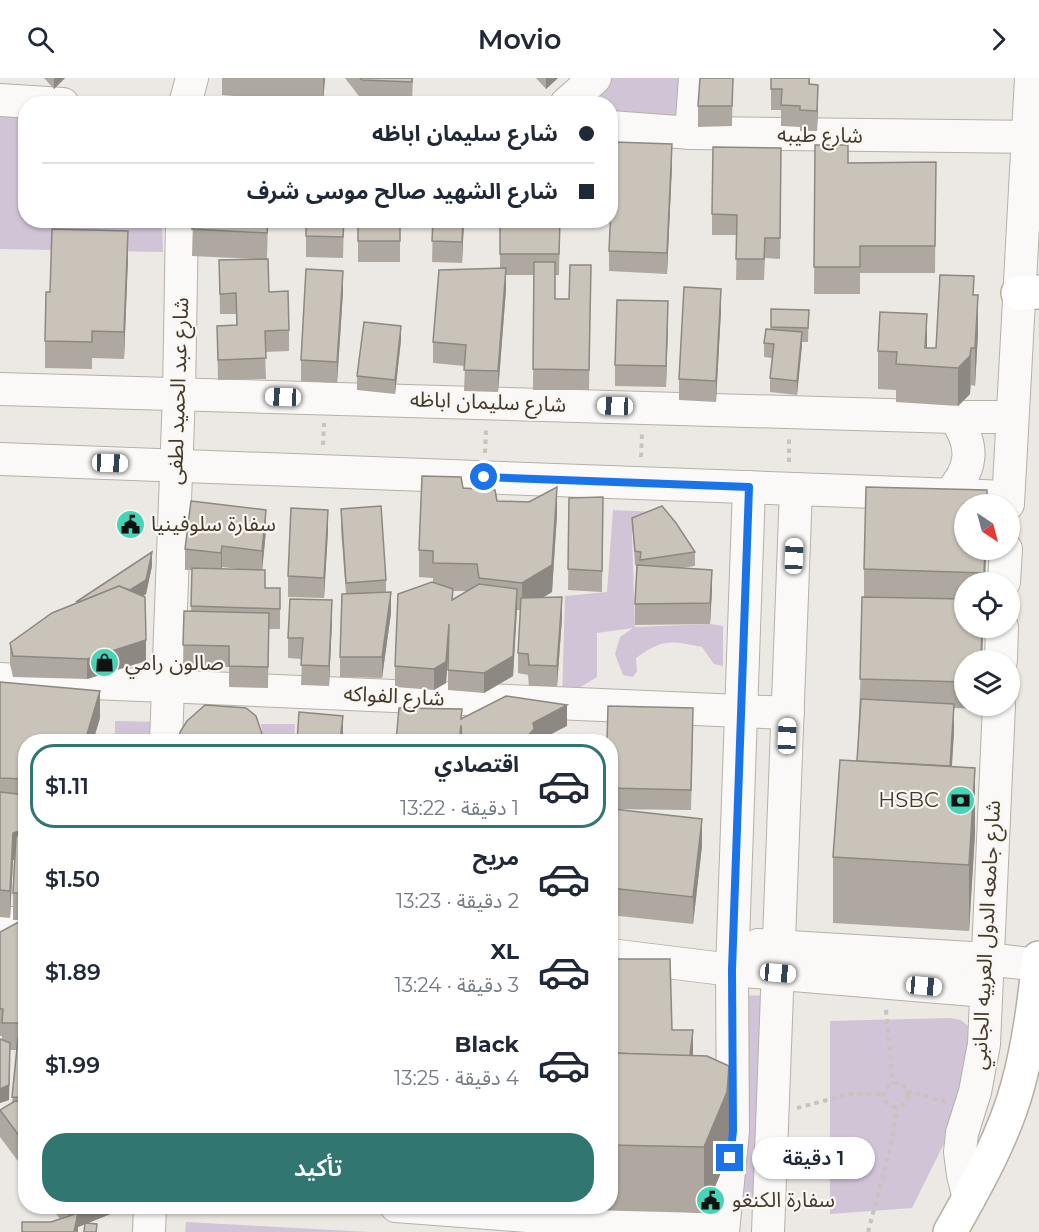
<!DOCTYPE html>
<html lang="ar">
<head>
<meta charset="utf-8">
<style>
	:root { --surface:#fff; --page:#f2f2f3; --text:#1f2937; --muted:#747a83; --line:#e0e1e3; --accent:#317671 }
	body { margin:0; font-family:Montserrat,"Noto Sans Arabic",sans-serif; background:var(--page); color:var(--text); direction:rtl; height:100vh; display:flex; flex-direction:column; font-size:22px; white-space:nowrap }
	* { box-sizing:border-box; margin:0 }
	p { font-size:20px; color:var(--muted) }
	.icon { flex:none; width:33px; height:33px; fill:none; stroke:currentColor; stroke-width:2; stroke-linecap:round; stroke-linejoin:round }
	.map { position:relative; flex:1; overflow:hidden; direction:ltr }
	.details { position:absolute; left:18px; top:656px; width:600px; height:480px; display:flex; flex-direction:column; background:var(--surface); border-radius:24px; box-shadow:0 2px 4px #0004; direction:rtl }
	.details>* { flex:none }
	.top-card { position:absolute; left:18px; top:18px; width:600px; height:132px; border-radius:24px; box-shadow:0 2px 4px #0004; direction:rtl; display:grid; align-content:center; height:132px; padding:0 24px; background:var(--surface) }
	.needle { width:39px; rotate:144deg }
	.fabs { position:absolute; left:954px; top:416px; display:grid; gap:12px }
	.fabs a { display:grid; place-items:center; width:66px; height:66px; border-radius:50%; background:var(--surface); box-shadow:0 2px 4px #0004; font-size:30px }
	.end { position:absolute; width:27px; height:27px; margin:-14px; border:8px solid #1a73e8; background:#fff; box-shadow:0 0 0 3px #fff }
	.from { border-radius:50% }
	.bubble { position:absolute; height:42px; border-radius:21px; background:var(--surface); box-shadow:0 2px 4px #0004; font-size:20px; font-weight:600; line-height:42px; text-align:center; direction:rtl }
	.car { position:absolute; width:18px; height:36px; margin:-18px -9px; border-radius:8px; box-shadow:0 0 4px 2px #0007; background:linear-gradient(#fff 24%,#345 0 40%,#fff 0 76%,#345 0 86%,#fff 0) }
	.top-card b { display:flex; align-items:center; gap:21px; height:57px; font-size:22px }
	.top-card b+b { border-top:2px solid var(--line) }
	.top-card i { width:15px; height:15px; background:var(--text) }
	ul { padding:10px 0 0; list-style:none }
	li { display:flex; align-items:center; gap:18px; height:84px; margin:0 12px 9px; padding:0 12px; border:3px solid transparent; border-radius:24px }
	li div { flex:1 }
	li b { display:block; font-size:22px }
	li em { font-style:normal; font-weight:600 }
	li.on { border-color:var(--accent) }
	li>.icon { width:54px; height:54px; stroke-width:1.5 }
	.primary-button { display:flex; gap:12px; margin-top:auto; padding:12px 24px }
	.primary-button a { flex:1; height:69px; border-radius:24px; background:var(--accent); color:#fff; font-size:24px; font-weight:600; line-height:69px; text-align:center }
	header { display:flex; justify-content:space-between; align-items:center; height:78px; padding:0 24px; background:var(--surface); font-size:27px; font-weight:600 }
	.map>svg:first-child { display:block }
	.green { fill:#d1c4d6 }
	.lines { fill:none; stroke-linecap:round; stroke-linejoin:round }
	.minor-casing { stroke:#b7b0a8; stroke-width:34 }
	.major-casing { stroke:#b8aea2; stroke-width:36 }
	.path { stroke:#c7c4be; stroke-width:4; stroke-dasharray:4.5 4.5; stroke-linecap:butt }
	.minor { stroke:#faf9f7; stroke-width:32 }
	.major { stroke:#fff; stroke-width:33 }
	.wall { fill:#aea8a0; fill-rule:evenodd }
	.shaded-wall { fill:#8d8882 }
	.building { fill:#cac3ba; stroke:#8d8882; stroke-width:1.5 }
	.route { stroke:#1a73e8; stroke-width:8 }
	.labels { text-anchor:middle; stroke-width:4.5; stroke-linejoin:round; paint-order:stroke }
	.street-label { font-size:21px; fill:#453a2a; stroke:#f9f6f4 }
	.poi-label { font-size:21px; fill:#453a2a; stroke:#f9f6f4; text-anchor:start }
</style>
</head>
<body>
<header><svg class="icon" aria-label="forward" viewBox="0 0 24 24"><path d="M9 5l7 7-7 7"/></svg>Movio<svg class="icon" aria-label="search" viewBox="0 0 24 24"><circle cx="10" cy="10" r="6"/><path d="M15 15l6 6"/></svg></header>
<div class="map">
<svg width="1039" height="1154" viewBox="0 0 1039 1154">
	<rect width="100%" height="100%" fill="#ece8e3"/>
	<!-- green -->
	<g class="green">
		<polygon points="600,0 692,0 689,53 611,47 610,26 571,26"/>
		<polygon points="0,36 25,40 26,142 162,143 163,174 0,171"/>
		<path d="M613,432L657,434L662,442L632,454L635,549L710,546L723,548V588L714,586L702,569C671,563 663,560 636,580L637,593L633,599L623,597L615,576L620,559L633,550L597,555V599L562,620L565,518L607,514Z"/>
		<polygon points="115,643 162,644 161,663 115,663"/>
		<polygon points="261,646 295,646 294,663 263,663"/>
		<polygon points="774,917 765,1128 731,1127 738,918"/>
		<polygon points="950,940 961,942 970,950 958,1037 912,1130 830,1136 830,943"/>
		<polygon points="186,1144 369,1154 185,1154"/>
	</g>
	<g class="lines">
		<defs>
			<g id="minor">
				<polyline points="0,22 63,26"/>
				<polyline points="185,26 192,0"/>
				<polyline points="566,26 595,0"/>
				<polyline points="610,49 691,55 1029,59"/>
				<polyline points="691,55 695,0"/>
				<polyline points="0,311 954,339 1012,339"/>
				<polyline points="0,381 1008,419"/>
				<path d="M949,416C973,391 975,367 954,339"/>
				<polyline points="1008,426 1031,0"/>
				<polyline points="1004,504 1006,471"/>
				<polyline points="1001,582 1002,549"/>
				<polyline points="0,601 788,635"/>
				<polyline points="166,663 179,316 182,142"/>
				<polyline points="0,845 26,845"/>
				<polyline points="758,867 987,881 1038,887"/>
				<polyline points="610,877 732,892 986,913"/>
				<polyline points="969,1121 963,1097 960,1074 962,1055 975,1014 984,966 999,627"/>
				<polyline points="396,1128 723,1153"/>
				<polyline points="149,1154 150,1128"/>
				<polyline points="723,1154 733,1053 732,892 749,409"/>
				<polyline points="768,1154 796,411"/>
			</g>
			<g id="major">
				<polyline points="1018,215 1039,214"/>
				<path d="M950,1154C976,1108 1004,1059 1018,1007C1029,966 1035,922 1039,880"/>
			</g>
		</defs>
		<!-- minor casing -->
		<use href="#minor" class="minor-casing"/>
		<!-- major casing -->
		<use href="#major" class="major-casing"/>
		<!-- path -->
		<g class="path">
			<polyline points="323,367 324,345"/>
			<polyline points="485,375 486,352"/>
			<polyline points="641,379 642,356"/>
			<polyline points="789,384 789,361"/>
			<polyline points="886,932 893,1006"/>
			<circle cx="896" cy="1017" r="12"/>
			<polyline points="907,1013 946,1024"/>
			<polyline points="797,1030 849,1016 884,1016"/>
			<polyline points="868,1154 890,1071 897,1030"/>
		</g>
		<!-- minor -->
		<use href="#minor" class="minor"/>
		<!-- major -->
		<use href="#major" class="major"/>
	</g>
	<!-- wall -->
	<g class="wall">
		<polygon points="44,0 65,0 54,11"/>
		<polygon points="222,0 325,0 323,25 222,17"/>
		<polygon points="345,0 413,0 412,24 362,22"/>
		<polygon points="536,0 558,0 546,11"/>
		<polygon points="733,0 732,48 698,49 698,28"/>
		<polygon points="771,0 810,0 810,6 818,27 817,53 800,53 800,49 781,48 781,32 771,32"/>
		<polygon points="815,67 848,85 936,84 935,195 860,195 860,216 814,216"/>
		<polygon points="672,87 667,196 609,193 609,173"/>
		<polygon points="781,90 780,181 765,180 764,202 736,202 737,157 712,157 712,136"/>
		<polygon points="193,142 268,142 267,181 269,214 289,252 289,273 265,274 266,301 218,302 217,248 236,247 236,236 220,236 219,182 255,181 192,178"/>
		<polygon points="306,142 344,142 343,180 306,179"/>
		<rect x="358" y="142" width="42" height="42"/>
		<polygon points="433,142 464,142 462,185 432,184"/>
		<polygon points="500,142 560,142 559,197 555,197 555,221 569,221 591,187 589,312 533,312 534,197 506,197 506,211 498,314 464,313 465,288 433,285 433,264 500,190"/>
		<polygon points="128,180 124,281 92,280 92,291 45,290 45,263 50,214"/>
		<polygon points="343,214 337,305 301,303 301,282"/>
		<polygon points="974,217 978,255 975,308 971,307 970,316 958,328 896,324 896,312 878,311 878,273 936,270"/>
		<polygon points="721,232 716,324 679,322 679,301"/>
		<polygon points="809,232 808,264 802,264 797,317 770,314 770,300 772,280 764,279 764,265 771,249"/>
		<polygon points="668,244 666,309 615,308 615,287"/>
		<polygon points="401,262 395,316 357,312 357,298"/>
		<path d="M463,410L497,423L557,436L552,514L544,519L562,540L557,608H529L528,597L518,595V575L521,532H517L513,598L484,615L448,612V577L446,605L434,612L395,609V588L433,505V500L419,499V472ZM453,513H467L453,521Z"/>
		<polygon points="603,419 602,514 568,512 569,420"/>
		<polygon points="987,426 964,471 986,471 985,504 964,504 964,549 983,549 982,582 964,582 964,627 980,627 980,631 954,630 954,653 952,688 975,755 969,853 833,845 833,779 857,683 864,519 864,491"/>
		<polygon points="341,431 386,502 386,514 391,535 382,600 340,599 340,579 346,516 341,452"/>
		<polygon points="632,440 695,474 695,488 681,490 712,513 710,546 635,547 635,526 637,488 635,487"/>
		<path d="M266,452L262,492L265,510H280V551H269L268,610L229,609V589L183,588L184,533H191L192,492H185V471ZM222,489L246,492L222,491Z"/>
		<polygon points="328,453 324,520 288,519 288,498"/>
		<polygon points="152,488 146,516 143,518 146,583 87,601 13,599 10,586 10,565 76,525"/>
		<polygon points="332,543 329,608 301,607 302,581 288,580 288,560"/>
		<polygon points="0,604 100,640 93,663 26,663 26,1094 0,1059 0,1032 12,1025 17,972 10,972 9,1022 0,1025 0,961 2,962 2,958 0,958 0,854 22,842 13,842 13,815 14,782 13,782 10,840 0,839"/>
		<polygon points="693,650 691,732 610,731 610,663"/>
		<polygon points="610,752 702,768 693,846 610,837"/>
		<polygon points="610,881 693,978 729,1054 727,1080 704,1135 586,1132 586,1128 610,1128"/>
		<polygon points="50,1128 114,1128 113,1135 78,1149 78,1154 51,1144 60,1141"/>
	</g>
	<!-- shaded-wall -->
	<g class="shaded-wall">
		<polygon points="54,0 65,0 54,11"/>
		<polygon points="323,0 325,0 323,25"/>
		<polygon points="546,0 558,0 546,11"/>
		<polygon points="818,7 818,27 817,53 817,33"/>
		<polygon points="672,66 672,87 667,196 667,175"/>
		<polygon points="463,142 464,142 462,185 462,164"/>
		<polygon points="128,153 128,180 124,281 124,254"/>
		<polygon points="506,190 506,211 498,314 498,293"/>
		<polygon points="343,193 343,214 337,305 337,284"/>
		<polygon points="721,211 721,232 716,324 716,303"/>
		<polygon points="978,217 978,255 975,308 975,270"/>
		<polygon points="668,223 668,244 666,309 666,288"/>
		<polygon points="927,236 927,274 925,270"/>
		<polygon points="401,248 401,262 395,316 395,302"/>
		<polygon points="802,254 802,268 797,317 797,303"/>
		<polygon points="971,270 970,316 958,328 958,290"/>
		<polygon points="557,409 557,436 552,514 522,532 522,505"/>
		<polygon points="266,432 266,452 262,494 262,473"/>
		<polygon points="328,432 328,453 324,520 324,500"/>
		<polygon points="222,468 222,489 221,496 221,475"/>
		<polygon points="985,471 986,471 985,504 984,504"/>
		<polygon points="152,474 152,488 146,516 123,531 123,516"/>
		<polygon points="712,492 712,513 710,546 710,525"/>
		<polygon points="517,511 517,531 513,598 484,615 484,595"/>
		<polygon points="391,514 391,535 382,600 382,579"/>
		<polygon points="562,519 562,540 557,608 557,588"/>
		<polygon points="332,522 332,543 329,608 329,588"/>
		<polygon points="449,546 449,567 446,605 434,612 434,591"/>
		<polygon points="982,549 983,549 982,582 981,582"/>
		<polygon points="146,562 146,583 87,601 87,581"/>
		<polygon points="100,613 100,640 93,663 85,663"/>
		<polygon points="954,626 954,653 949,731 949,704"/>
		<polygon points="567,627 567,648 538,663 523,663 533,645"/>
		<polygon points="343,638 343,659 342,663 340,663"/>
		<polygon points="975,690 975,755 969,853 969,787"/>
		<polygon points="702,741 702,768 693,846 693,819"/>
		<polygon points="26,751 26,778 13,782 10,840 10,813 13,755"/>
		<polygon points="693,952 693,979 689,978"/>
		<polygon points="10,965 9,1022 0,1025 0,1011"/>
		<polygon points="729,988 729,1054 727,1080 704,1135 704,1069"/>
		<polygon points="68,1128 114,1128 113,1135 78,1149 78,1154 68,1153"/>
	</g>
	<!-- building -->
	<g class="building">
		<polygon points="360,0 412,0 412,4 362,2"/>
		<polygon points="700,0 733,0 732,28 698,28"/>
		<polygon points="771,0 809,0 809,6 818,7 817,33 800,32 800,28 781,27 782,11 771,11"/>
		<polygon points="614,64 672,66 667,175 609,173"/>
		<polygon points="815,67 848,67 848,85 936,84 935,168 860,168 860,189 814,189"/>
		<polygon points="713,69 781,70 780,160 765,160 764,181 736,181 737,137 712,136"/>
		<polygon points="193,142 268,142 267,155 192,151"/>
		<polygon points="306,142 344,142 343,159 306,158"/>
		<rect x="358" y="142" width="42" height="21"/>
		<polygon points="433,142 463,142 462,164 432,163"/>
		<polygon points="500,142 560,142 559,176 500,176"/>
		<polygon points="52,151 128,153 124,254 92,253 92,264 45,263 46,214 50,214"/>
		<polygon points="268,181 269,214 288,213 289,252 265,253 266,280 218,282 217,248 237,247 236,215 220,216 219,182"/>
		<polygon points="534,184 555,184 555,221 569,221 570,187 591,187 589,292 533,291"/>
		<polygon points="506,190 498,293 464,292 466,267 433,264 439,192"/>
		<polygon points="306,191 343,193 337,284 301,282"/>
		<polygon points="940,197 974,198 973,217 978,217 975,270 971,270 970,278 958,290 896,286 897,274 878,273 880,234 927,236 925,270 936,270"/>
		<polygon points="684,209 721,211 716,303 679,301"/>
		<polygon points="617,222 668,223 666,288 615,287"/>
		<polygon points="771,231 809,232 808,250 771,249"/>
		<polygon points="364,244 401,248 395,302 357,298"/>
		<polygon points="766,251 802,254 797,303 770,300 774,266 764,265"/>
		<polygon points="422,398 461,399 463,410 495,412 497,423 529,424 557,409 552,487 522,505 479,500 477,486 433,485 433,473 419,472"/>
		<polygon points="866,409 987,412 987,426 964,426 964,471 985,471 984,495 864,491"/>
		<polygon points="603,419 602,493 568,491 569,420"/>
		<polygon points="191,423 266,432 262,473 222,468 221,475 185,471"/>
		<polygon points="381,428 386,502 346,505 341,431"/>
		<polygon points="662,428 676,445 695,474 640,482 641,474 635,473 632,440"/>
		<polygon points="291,430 328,432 324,500 288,498"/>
		<polygon points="152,474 146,502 130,512 119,508 82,523 76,524"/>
		<polygon points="637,487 712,492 710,525 635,526"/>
		<polygon points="192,490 265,492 265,510 280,510 280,531 191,528"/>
		<polygon points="432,504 453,511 452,522 479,506 517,511 513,578 484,595 448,592 449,546 446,584 434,591 395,588 398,516"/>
		<polygon points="119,508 145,519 146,562 87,581 13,578 10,565 52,535"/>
		<polygon points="391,514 382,579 340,579 342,516"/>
		<polygon points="562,519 557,588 529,587 528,576 518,575 521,520"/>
		<polygon points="862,519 964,521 964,549 982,549 981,582 964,582 964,604 860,601"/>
		<polygon points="290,521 332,522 329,588 301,587 303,560 288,560"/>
		<polygon points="184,533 269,535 268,589 229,588 229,568 183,567"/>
		<polygon points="0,604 100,613 85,663 26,663 26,701 0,700"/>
		<polygon points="506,618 567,627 533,645 534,651 523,663 462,663 461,647 459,663 396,663 399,630 462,631 461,641"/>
		<polygon points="861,621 954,626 950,688 857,683"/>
		<polygon points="205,627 246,630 256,638 262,656 260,663 179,663 180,654 187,643"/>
		<polygon points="608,628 693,630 691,712 610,710 610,663 607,663"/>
		<polygon points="299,634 343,638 340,663 297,663"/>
		<polygon points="840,682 975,690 969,787 833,779"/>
		<polygon points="0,714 26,717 26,751 13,755 10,813 0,812"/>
		<polygon points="613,731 702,741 693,819 610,810 610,752"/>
		<polygon points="26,754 26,815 13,815 16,758"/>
		<polygon points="26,840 26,945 2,945 3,931 0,931 0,854"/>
		<polygon points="610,881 670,881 672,952 693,952 690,978 610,975"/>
		<polygon points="18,960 26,960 26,1020 12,1019"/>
		<polygon points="0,961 10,965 9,1007 0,1011"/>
		<polygon points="610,975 707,978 729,988 727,1014 704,1069 610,1067"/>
		<polygon points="15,1023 26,1024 26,1067 0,1032"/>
		<polygon points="78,1135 74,1154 22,1154 22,1144 51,1144"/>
		<polygon points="85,1145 97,1146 96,1154 84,1154"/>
	</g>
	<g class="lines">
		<!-- route -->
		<polyline class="route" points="484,399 749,409 732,892 733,1053 730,1080"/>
	</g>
	<!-- icons -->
	<defs>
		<symbol id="civic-disc" viewBox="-11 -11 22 22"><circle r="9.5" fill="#46d4b7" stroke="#f9f6f4"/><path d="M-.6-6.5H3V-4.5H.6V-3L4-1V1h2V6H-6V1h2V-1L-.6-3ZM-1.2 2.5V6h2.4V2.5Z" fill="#111"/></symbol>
		<symbol id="shop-disc" viewBox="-11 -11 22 22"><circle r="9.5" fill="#46d4b7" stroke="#f9f6f4"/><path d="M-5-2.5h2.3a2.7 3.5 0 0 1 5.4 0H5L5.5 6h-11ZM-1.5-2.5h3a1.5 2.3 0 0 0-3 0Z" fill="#111"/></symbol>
		<symbol id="bank-disc" viewBox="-11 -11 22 22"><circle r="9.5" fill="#46d4b7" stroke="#f9f6f4"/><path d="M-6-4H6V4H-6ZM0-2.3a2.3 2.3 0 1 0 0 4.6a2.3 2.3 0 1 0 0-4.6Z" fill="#111"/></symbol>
	</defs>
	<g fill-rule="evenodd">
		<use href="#civic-disc" x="114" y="430" width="33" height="33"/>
		<use href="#shop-disc" x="88" y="568" width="33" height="33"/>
		<use href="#bank-disc" x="944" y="706" width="33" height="33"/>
		<use href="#civic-disc" x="694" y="1106" width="33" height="33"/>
	</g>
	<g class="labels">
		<!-- street labels -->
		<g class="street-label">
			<text transform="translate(820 57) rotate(1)" y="7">شارع طيبه</text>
			<text transform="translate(178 313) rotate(-88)" y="7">شارع عبد الحميد لطفى</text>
			<text transform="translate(488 324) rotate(2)" y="7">شارع سليمان اباظه</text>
			<text transform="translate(394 618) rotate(3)" y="7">شارع الفواكه</text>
			<text transform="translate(986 857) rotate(-87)" y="7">شارع جامعه الدول العربيه الجانبي</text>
		</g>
		<!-- poi labels -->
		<g class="poi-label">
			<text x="151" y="453">سفارة سلوفينيا</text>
			<text x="125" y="592">صالون رامي</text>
			<text x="939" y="729" text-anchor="end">HSBC</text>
			<text x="732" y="1129">سفارة الكنغو</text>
		</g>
	</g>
</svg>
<div class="fabs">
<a><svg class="needle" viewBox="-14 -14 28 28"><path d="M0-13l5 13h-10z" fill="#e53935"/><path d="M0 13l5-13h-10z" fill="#747a83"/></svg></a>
<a><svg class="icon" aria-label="locate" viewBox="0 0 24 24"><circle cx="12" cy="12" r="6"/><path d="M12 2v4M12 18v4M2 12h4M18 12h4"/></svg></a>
<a><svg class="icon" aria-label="layers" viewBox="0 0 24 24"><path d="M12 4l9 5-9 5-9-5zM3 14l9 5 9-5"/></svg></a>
</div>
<i class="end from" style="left:484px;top:399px"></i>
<i class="end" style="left:730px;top:1080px"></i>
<div class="bubble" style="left:752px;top:1059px;width:123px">1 دقيقة</div>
<i class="car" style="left:283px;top:319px;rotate:272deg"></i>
<i class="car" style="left:615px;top:328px;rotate:272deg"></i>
<i class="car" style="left:110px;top:385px;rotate:92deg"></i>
<i class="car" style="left:794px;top:478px;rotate:2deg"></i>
<i class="car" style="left:787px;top:658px;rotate:2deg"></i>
<i class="car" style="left:778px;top:895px;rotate:95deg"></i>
<i class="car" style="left:924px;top:908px;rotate:95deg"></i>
<div class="top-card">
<b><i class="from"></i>شارع سليمان اباظه</b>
<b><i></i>شارع الشهيد صالح موسى شرف</b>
</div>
<section class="details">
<ul>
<li class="on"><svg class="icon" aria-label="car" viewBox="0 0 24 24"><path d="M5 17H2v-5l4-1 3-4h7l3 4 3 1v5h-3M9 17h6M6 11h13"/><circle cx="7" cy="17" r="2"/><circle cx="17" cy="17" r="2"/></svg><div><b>اقتصادي</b><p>1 دقيقة · 13:22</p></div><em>$1.11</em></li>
<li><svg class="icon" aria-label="car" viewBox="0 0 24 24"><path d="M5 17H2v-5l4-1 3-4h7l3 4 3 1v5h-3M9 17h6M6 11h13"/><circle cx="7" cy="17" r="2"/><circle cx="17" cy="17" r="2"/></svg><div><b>مريح</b><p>2 دقيقة · 13:23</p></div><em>$1.50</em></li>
<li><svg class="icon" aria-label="car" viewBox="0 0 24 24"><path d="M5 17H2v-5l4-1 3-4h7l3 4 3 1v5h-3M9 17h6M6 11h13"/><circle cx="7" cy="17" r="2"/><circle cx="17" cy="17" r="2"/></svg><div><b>XL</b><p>3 دقيقة · 13:24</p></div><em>$1.89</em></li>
<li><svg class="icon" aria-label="car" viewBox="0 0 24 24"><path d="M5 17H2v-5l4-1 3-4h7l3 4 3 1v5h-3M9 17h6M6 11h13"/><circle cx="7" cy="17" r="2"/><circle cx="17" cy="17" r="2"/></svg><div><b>Black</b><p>4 دقيقة · 13:25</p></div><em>$1.99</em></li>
</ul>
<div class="primary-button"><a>تأكيد</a></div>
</section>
</div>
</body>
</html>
